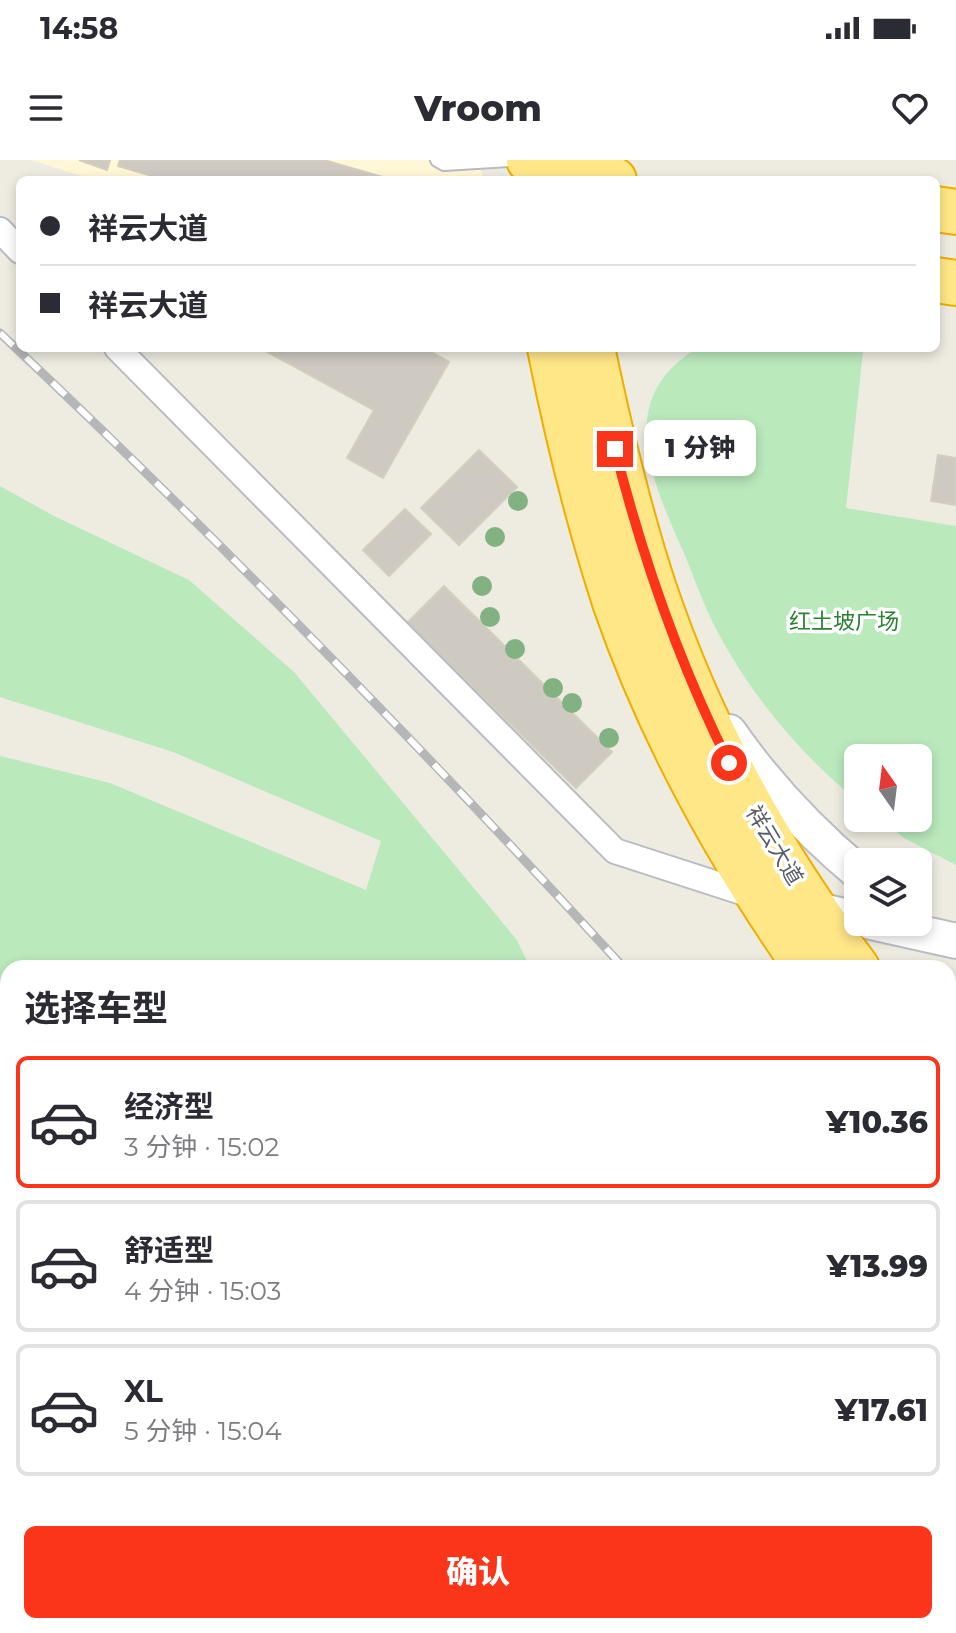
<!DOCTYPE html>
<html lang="zh">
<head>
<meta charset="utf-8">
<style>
	:root { --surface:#fff; --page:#f2f2f3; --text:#2b2b33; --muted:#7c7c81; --line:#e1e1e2; --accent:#fb351a }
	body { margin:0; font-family:Montserrat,"Noto Sans SC",sans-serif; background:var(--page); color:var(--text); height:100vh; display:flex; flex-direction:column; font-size:30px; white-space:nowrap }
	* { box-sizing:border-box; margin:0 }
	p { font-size:26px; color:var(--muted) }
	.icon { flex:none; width:44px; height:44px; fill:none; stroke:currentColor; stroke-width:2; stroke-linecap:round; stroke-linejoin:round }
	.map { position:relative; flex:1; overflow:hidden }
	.details { position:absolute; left:0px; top:800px; width:956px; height:674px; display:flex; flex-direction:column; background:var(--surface); border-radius:24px 24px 0 0; box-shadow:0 4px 12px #0003 }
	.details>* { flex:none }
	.banner { position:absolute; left:16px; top:16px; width:924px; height:176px; border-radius:12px; box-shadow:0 4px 12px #0003; display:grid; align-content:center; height:176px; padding:0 24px; background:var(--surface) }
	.needle { width:52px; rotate:346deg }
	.fabs { position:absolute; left:844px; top:584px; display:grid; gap:16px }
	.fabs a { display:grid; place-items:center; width:88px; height:88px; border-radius:12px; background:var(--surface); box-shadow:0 4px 12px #0003; font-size:40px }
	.end { position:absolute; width:36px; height:36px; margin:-18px; border:10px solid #fb351a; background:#fff; box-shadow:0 0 0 4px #fff }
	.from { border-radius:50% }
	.bubble { position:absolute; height:56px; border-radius:12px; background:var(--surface); box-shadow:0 4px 12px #0003; font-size:26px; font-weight:800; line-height:56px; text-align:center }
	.banner b { display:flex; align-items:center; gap:28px; height:76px; font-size:30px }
	.banner b+b { border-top:2px solid var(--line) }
	.banner i { width:20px; height:20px; background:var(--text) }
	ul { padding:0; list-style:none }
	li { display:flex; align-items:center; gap:24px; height:132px; margin:0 16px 12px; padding:0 8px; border:4px solid var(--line); border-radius:12px }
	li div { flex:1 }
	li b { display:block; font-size:30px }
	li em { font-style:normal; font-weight:800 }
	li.active { border-color:var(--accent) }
	li>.icon { width:72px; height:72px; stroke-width:1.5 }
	h2 { padding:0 24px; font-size:36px; line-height:96px }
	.primary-button { display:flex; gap:16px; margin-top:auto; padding:16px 24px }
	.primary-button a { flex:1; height:92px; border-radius:12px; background:var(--accent); color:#fff; font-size:32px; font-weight:800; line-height:92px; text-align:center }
	.status { display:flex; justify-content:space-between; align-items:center; height:56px; padding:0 40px; background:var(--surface); direction:ltr }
	.status svg { height:22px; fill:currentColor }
	header { display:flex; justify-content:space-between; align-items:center; height:104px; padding:0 24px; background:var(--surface); font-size:36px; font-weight:800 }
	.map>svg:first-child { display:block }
	.commercial { fill:#fff7d5 }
	.green { fill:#bae9bc }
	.building { fill:#cecac2; stroke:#d3cebe; stroke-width:2 }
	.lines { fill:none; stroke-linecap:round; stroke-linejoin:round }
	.lane-casing { stroke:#b9bbc2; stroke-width:16 }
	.street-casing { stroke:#b9bbc2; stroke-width:28 }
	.secondary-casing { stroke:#babdc4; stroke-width:38 }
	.highway-casing { stroke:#efae00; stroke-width:48 }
	.lane { stroke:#fff; stroke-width:12 }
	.street { stroke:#fff; stroke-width:24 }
	.secondary { stroke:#fff; stroke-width:34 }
	.highway { stroke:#ffe687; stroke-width:44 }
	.rail-casing { stroke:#b5b6b7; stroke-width:9 }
	.rail { stroke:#fff; stroke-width:6; stroke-dasharray:18; stroke-linecap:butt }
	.tree { fill:#82b281 }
	.route { stroke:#fb351a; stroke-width:10 }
	.labels { text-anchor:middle; stroke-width:7; stroke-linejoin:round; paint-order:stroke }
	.park-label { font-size:22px; fill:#2a8232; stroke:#fff }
	.street-label { font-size:22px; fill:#595d64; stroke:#fff }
</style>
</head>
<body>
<div class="status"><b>14:58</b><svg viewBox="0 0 49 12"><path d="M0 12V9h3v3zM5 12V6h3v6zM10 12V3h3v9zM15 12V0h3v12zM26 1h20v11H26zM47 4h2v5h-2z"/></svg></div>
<header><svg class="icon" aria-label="menu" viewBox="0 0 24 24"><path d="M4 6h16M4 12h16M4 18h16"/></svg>Vroom<svg class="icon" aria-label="heart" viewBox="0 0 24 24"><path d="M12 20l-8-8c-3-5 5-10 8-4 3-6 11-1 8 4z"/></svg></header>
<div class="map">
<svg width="956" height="1473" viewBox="0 0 956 1473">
	<rect width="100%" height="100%" fill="#eeece1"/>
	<!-- commercial -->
	<polygon class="commercial" points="31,0 479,0 483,20 94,20"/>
	<!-- green -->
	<g class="green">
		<path d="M698,188H849L863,192L846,348L956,366V705L904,678L879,658H918V598H858V641C800,595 751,535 716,469C703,444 694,417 683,391C652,321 613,237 698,188Z"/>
		<polygon points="0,326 54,356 189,420 294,512 517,780 530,808 8,808 8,1153 0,1157 0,596 110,623 366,730 381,681 173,592 0,537"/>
		<polygon points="8,1177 8,1466 350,1466 315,1473 0,1473 0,1183"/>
		<polygon points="948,1361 956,1361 956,1473 917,1466 948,1466"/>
		<polygon points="385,1466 819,1466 809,1473 438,1473"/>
	</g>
	<!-- building -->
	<g class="building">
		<polygon points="79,0 110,0 107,10"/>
		<polygon points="120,0 324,0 393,20 166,20 118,6"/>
		<polygon points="265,188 424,188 449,202 383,318 347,298 374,250 264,190"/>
		<polygon points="479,290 517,327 459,385 421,348"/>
		<polygon points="938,295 956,298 956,345 931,341"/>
		<polygon points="405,349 431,374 389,416 363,390"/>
		<polygon points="444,426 612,592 576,628 407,463"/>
	</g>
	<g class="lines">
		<defs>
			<polyline id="lane" points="437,0 444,4 510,0"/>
			<g id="street">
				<polyline points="0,70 20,91"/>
				<polyline points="117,188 615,691 757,737"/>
			</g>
			<g id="secondary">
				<path d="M729,572C766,625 808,670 858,712"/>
				<polyline points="804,747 858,759"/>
				<polyline points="871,762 956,781"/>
				<polyline points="948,874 956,876"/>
			</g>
			<g id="highway">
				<polyline points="529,0 614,20"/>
				<polyline points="936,49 956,52"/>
				<polyline points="936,120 956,123"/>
				<path d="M550,188C567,273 588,359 615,442C660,573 728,695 807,808"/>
				<path d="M592,188C609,269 628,351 654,429C700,565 770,694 857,808"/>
				<polyline points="948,925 956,935"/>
				<polyline points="948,989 956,999"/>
			</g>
		</defs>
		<!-- lane casing -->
		<use href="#lane" class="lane-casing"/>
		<!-- street casing -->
		<use href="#street" class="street-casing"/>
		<!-- secondary casing -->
		<use href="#secondary" class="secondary-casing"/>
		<!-- highway casing -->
		<use href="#highway" class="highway-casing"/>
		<!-- lane -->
		<use href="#lane" class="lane"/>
		<!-- street -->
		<use href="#street" class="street"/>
		<!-- secondary -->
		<use href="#secondary" class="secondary"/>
		<!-- highway -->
		<use href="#highway" class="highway"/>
		<defs>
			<g id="rail">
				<path d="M0,173C216,376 424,589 624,808"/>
				<polyline points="948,1170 956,1179"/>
			</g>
		</defs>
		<!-- rail casing -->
		<use href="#rail" class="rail-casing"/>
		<!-- rail -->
		<use href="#rail" class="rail"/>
	</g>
	<!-- trees -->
	<g class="tree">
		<circle cx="518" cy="341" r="10"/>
		<circle cx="495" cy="377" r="10"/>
		<circle cx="482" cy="426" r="10"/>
		<circle cx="490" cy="457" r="10"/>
		<circle cx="515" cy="489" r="10"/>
		<circle cx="553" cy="528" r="10"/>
		<circle cx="572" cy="543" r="10"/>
		<circle cx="609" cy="578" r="10"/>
	</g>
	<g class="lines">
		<!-- route -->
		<path class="route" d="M615,289C643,400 678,501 729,603"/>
	</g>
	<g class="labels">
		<!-- park labels -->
		<g class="park-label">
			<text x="844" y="469">红土坡广场</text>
		</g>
		<!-- street labels -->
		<g class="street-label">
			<text transform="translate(775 685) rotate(59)" y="8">祥云大道</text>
		</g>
	</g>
</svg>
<div class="fabs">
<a><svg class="needle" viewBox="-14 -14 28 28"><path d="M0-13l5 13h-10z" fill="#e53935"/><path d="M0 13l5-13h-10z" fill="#7c7c81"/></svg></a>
<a><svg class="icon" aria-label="layers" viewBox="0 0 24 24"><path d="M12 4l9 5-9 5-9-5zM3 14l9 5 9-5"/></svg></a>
</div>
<i class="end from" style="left:729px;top:603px"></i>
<i class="end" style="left:615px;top:289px"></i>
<div class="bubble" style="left:644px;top:260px;width:112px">1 分钟</div>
<div class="banner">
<b><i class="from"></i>祥云大道</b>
<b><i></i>祥云大道</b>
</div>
<section class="details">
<h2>选择车型</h2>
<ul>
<li class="active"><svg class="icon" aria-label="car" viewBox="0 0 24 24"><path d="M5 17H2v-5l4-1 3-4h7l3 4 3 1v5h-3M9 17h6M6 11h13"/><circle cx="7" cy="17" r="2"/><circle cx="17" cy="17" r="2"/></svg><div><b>经济型</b><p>3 分钟 · 15:02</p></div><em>¥10.36</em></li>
<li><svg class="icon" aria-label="car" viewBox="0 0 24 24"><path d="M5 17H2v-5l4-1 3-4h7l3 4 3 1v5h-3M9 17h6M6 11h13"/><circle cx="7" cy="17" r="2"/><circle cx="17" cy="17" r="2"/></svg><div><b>舒适型</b><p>4 分钟 · 15:03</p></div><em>¥13.99</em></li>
<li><svg class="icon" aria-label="car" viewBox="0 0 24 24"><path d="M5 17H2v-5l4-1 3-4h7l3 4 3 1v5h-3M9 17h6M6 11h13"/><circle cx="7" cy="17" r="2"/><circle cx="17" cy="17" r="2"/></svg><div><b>XL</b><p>5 分钟 · 15:04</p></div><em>¥17.61</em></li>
</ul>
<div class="primary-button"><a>确认</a></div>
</section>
</div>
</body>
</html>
